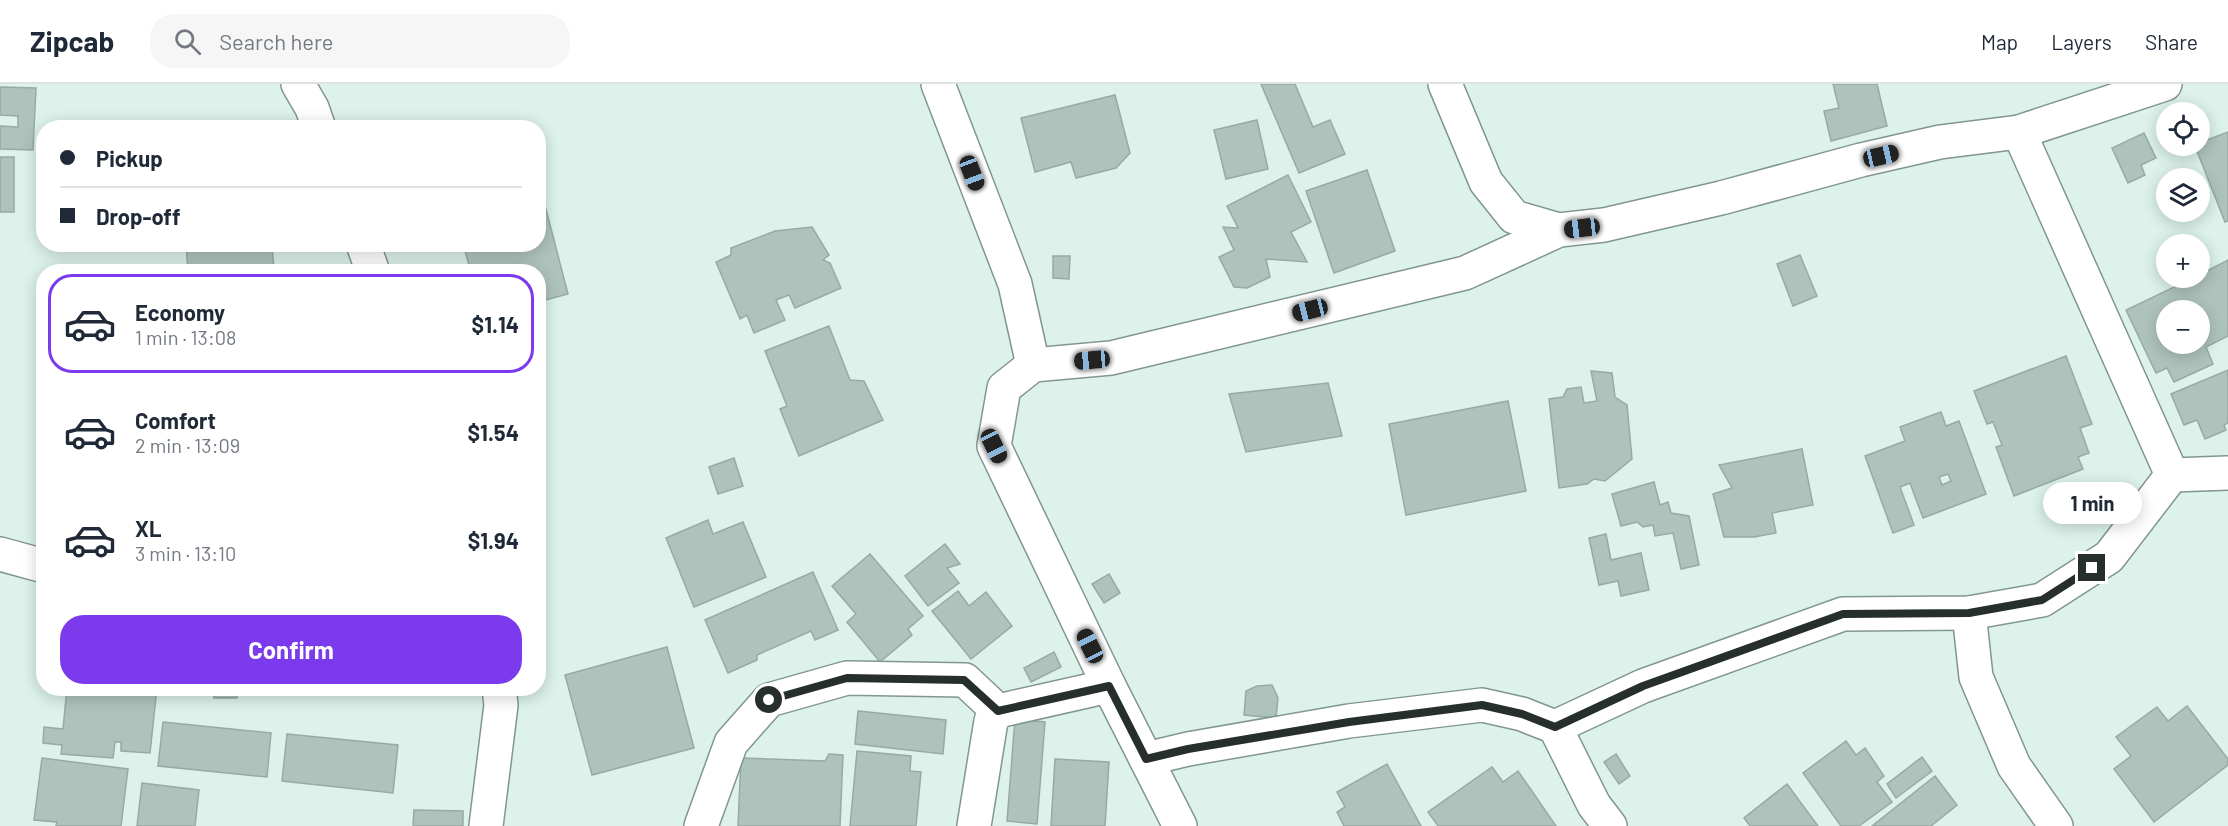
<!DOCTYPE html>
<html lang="en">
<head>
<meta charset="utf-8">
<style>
	:root { --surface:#fff; --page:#f6f6f7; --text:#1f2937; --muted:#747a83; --line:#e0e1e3; --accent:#7c3aed }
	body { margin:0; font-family:Barlow,sans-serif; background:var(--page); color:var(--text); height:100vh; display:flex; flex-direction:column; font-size:22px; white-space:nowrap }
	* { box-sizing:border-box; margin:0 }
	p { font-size:20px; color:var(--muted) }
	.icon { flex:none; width:33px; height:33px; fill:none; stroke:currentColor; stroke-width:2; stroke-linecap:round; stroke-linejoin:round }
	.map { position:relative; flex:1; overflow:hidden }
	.drawer { position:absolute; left:36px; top:180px; width:510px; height:432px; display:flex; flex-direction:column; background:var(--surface); border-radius:24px; box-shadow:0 3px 15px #0003 }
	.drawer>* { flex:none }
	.banner { position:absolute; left:36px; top:36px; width:510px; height:132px; border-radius:24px; box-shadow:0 3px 15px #0003; display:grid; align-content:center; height:132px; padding:0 24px; background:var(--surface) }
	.controls { position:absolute; left:2156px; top:18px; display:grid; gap:12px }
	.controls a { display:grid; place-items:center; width:54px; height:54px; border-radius:50%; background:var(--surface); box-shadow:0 3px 15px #0003; font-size:30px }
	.end { position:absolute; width:27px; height:27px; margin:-14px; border:8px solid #272f2c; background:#fff; box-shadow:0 0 0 3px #fff }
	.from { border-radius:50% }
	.bubble { position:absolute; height:42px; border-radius:21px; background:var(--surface); box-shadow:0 3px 15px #0003; font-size:20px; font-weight:700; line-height:42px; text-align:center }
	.car { position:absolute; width:18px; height:36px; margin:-18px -9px; border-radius:8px; box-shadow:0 0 4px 2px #0007; background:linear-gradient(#222 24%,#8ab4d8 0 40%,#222 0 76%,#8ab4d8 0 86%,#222 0) }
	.banner b { display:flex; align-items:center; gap:21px; height:57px; font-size:22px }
	.banner b+b { border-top:2px solid var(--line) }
	.banner i { width:15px; height:15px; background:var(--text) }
	ul { padding:10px 0 0; list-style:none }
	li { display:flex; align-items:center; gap:18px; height:99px; margin:0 12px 9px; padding:0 12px; border:3px solid transparent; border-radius:24px }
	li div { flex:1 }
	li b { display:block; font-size:22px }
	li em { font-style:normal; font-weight:700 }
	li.selected { border-color:var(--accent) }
	li>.icon { width:54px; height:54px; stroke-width:1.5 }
	.button { display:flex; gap:12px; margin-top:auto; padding:12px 24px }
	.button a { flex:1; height:69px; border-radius:24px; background:var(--accent); color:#fff; font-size:24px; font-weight:700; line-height:69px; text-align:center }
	header { display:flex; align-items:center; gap:36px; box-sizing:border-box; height:84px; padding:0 30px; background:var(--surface); border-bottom:2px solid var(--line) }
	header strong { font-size:28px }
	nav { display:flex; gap:33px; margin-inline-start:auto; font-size:21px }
	.search { width:420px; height:54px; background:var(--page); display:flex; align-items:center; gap:15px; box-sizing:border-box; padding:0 21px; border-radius:24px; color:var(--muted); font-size:22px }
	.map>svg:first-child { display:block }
	.building { fill:#afc3bd; stroke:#96aba4; stroke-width:1.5; fill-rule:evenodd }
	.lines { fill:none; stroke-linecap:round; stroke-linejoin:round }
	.minor-casing { stroke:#829690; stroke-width:36 }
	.minor { stroke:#fff; stroke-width:33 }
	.route { stroke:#272f2c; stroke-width:8 }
</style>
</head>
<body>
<header>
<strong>Zipcab</strong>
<div class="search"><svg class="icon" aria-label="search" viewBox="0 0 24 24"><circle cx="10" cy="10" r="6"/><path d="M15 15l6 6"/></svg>Search here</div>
<nav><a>Map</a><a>Layers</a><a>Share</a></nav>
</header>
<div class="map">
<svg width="2228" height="742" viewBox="0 0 2228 742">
	<rect width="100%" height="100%" fill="#dcf2eb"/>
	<!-- building -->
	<g class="building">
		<polygon points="1261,0 1295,0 1313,43 1330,36 1345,70 1299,89"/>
		<polygon points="1833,0 1877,0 1887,42 1831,57 1824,27 1839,24"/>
		<polygon points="0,3 36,4 33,66 0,65 0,42 18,43 18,32 0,31"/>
		<polygon points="1115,11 1130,69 1116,84 1076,94 1071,78 1035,88 1021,34"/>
		<polygon points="1257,36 1268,85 1226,95 1214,46"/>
		<polygon points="2228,48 2228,137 2225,138 2195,62 2199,62 2199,59"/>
		<polygon points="2144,49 2156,74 2141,81 2145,91 2128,99 2112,64"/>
		<rect x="0" y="73" width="14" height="55"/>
		<polygon points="1367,86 1395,167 1334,189 1306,107"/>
		<polygon points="1288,91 1311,138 1291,148 1307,178 1266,175 1270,193 1247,204 1234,203 1219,173 1234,166 1223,143 1238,144 1227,122"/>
		<polygon points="538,106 541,106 568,210 538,218 538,188 471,188 463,160 538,160"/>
		<polygon points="812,143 829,171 823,176 830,179 841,204 795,224 789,211 776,216 785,236 754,249 747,231 740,235 716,178 731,171 731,164 775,147"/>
		<polygon points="186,160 272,160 274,188 188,188"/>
		<polygon points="1800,171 1817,212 1793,222 1777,180"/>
		<polygon points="1053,172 1070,172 1069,195 1053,194"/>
		<path d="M2228,176V252L2206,263L2213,280L2174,298L2167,284L2156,289L2126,226L2193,194H2199V191ZM2166,226H2199V260H2166Z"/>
		<polygon points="829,242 850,296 864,297 883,336 799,372 780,325 787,322 765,267"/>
		<polygon points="2066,272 2092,340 2080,344 2089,369 2078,373 2083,385 2014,412 1996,363 2002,361 1993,338 1987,340 1974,307"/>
		<polygon points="2228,286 2228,339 2224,341 2226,346 2205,355 2197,336 2184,341 2171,310"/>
		<polygon points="1591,287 1612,289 1615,313 1627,321 1632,375 1605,397 1594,395 1587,400 1559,404 1549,315 1563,313 1567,305 1581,303 1584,319 1597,317"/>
		<polygon points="1328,299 1342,352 1246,368 1229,310"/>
		<polygon points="1508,317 1526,407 1406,431 1389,340"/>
		<path d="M1941,328L1946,342L1959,337L1986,410L1923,434L1910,399L1900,403L1914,441L1893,449L1865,372L1905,357L1900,343ZM1948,390L1951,397L1942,401L1939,393Z"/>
		<polygon points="1802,365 1813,421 1772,429 1776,449 1754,453 1724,453 1713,410 1732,404 1719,381"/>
		<polygon points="734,374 743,402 718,410 709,383"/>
		<polygon points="1654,398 1660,421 1668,418 1671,429 1689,432 1699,481 1681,485 1673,449 1655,452 1653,441 1643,443 1637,438 1621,442 1612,410"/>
		<polygon points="708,436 713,450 743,438 766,493 694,523 666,454"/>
		<polygon points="1606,450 1611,476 1641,469 1649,506 1621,512 1618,497 1599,501 1589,454"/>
		<polygon points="945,460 960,480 947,484 959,499 928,522 905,492"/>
		<polygon points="870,470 923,532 908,545 912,551 880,578 847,538 856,530 832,502"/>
		<polygon points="813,488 838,546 815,556 811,547 757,571 757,576 728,589 705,536"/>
		<polygon points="1109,490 1120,509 1104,519 1092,500"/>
		<polygon points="958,507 969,522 986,508 1012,542 971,575 932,527"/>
		<polygon points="667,563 694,664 592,691 565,591"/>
		<polygon points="1054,568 1061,583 1031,598 1024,584"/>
		<polygon points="1272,601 1278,614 1276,634 1244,631 1246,607 1257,602"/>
		<polygon points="67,604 157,604 150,669 121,667 121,658 115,658 113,674 61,670 62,661 43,659 44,643 63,645"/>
		<polygon points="213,604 237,604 237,614 214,614"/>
		<polygon points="2187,622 2228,675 2228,681 2154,738 2114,685 2131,672 2116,653 2157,623 2168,637"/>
		<polygon points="858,627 946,636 943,670 855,660"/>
		<polygon points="1015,635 1045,638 1037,740 1007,737"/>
		<polygon points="163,638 271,649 267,693 158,682"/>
		<polygon points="287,650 398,661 393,709 282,697"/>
		<polygon points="1846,657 1856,671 1865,664 1884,692 1877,698 1892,718 1859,742 1841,742 1803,689"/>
		<polygon points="857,667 911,672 910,687 921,688 916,742 850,742"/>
		<polygon points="829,670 843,671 840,742 738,742 741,674 825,677"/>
		<polygon points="1616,670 1630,692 1619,700 1604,678"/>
		<polygon points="1922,673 1932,687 1896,714 1887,700"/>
		<polygon points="42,674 128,685 121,742 56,742 57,738 34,736"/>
		<polygon points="1055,675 1109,678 1105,742 1051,742"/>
		<polygon points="1387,680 1421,742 1344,742 1337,728 1345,723 1337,708"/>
		<polygon points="1492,683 1503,698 1518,687 1556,742 1438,742 1428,728"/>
		<polygon points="1935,692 1957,721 1931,742 1872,742"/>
		<polygon points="142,699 199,706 195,742 137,742"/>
		<polygon points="1787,700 1818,742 1750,742 1744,734"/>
		<polygon points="414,726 463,727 463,742 413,742"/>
	</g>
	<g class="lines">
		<defs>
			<g id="minor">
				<polyline points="298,0 312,24 319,44"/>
				<polyline points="938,0 1015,200 1033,281"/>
				<polyline points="1445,0 1486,98 1514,133 1559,146 1604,141 1721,114 1861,76 1940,58 2019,48 2165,0"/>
				<polyline points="2019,48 2172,391"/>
				<polyline points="363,160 373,188"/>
				<polyline points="2172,391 2228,389"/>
				<polyline points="0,470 44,482"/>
				<polyline points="1969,529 1976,593 2014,682 2056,742"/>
				<polyline points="1555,643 1643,602 1843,530 1969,529 2042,516 2109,473 2172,391"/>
				<polyline points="1146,675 1188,665 1349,637 1482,621 1522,630 1555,643 1594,721 1610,742"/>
				<polyline points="486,742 501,621 499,604"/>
				<polyline points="701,742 731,659 769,616 847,594 965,596 998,627"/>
				<polyline points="974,742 991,637 998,627 1109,602"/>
				<polyline points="1180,742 1109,602 994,362 1004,304 1033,281 1111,274 1465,189 1559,146"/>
			</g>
		</defs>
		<!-- minor casing -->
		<use href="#minor" class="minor-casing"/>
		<!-- minor -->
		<use href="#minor" class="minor"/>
	</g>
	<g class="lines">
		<!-- route -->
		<polyline class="route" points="769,616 847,594 964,596 998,627 1109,602 1146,675 1188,665 1349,638 1482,621 1522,630 1555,643 1643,602 1843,530 1969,529 2042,516 2092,484"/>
	</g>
</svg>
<div class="controls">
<a><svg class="icon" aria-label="locate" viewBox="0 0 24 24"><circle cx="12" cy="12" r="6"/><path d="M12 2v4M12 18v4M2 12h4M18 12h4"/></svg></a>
<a><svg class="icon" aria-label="layers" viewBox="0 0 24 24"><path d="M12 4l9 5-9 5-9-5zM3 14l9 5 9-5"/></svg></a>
<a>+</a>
<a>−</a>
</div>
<i class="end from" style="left:769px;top:616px"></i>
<i class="end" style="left:2092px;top:484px"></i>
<div class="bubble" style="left:2043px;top:398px;width:99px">1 min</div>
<i class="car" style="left:1881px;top:72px;rotate:77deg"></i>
<i class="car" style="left:972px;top:89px;rotate:159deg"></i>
<i class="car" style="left:1582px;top:144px;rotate:263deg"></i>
<i class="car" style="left:1310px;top:226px;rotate:256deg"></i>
<i class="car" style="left:1092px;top:276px;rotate:265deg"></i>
<i class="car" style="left:994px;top:362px;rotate:154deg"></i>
<i class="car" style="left:1090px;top:562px;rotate:334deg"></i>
<div class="banner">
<b><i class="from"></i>Pickup</b>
<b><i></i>Drop-off</b>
</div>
<section class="drawer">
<ul>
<li class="selected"><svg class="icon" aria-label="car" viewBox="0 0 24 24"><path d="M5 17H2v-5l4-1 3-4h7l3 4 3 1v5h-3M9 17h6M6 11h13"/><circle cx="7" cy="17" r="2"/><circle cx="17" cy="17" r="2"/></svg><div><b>Economy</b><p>1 min · 13:08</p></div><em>$1.14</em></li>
<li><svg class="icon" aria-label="car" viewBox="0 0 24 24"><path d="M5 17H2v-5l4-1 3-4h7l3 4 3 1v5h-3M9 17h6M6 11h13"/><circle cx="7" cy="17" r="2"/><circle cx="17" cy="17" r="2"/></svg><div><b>Comfort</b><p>2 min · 13:09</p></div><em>$1.54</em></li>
<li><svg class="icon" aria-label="car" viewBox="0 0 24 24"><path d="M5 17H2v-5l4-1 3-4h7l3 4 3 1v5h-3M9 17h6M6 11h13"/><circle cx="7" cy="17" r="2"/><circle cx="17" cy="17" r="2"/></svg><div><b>XL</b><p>3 min · 13:10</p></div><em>$1.94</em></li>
</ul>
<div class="button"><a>Confirm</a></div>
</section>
</div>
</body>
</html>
